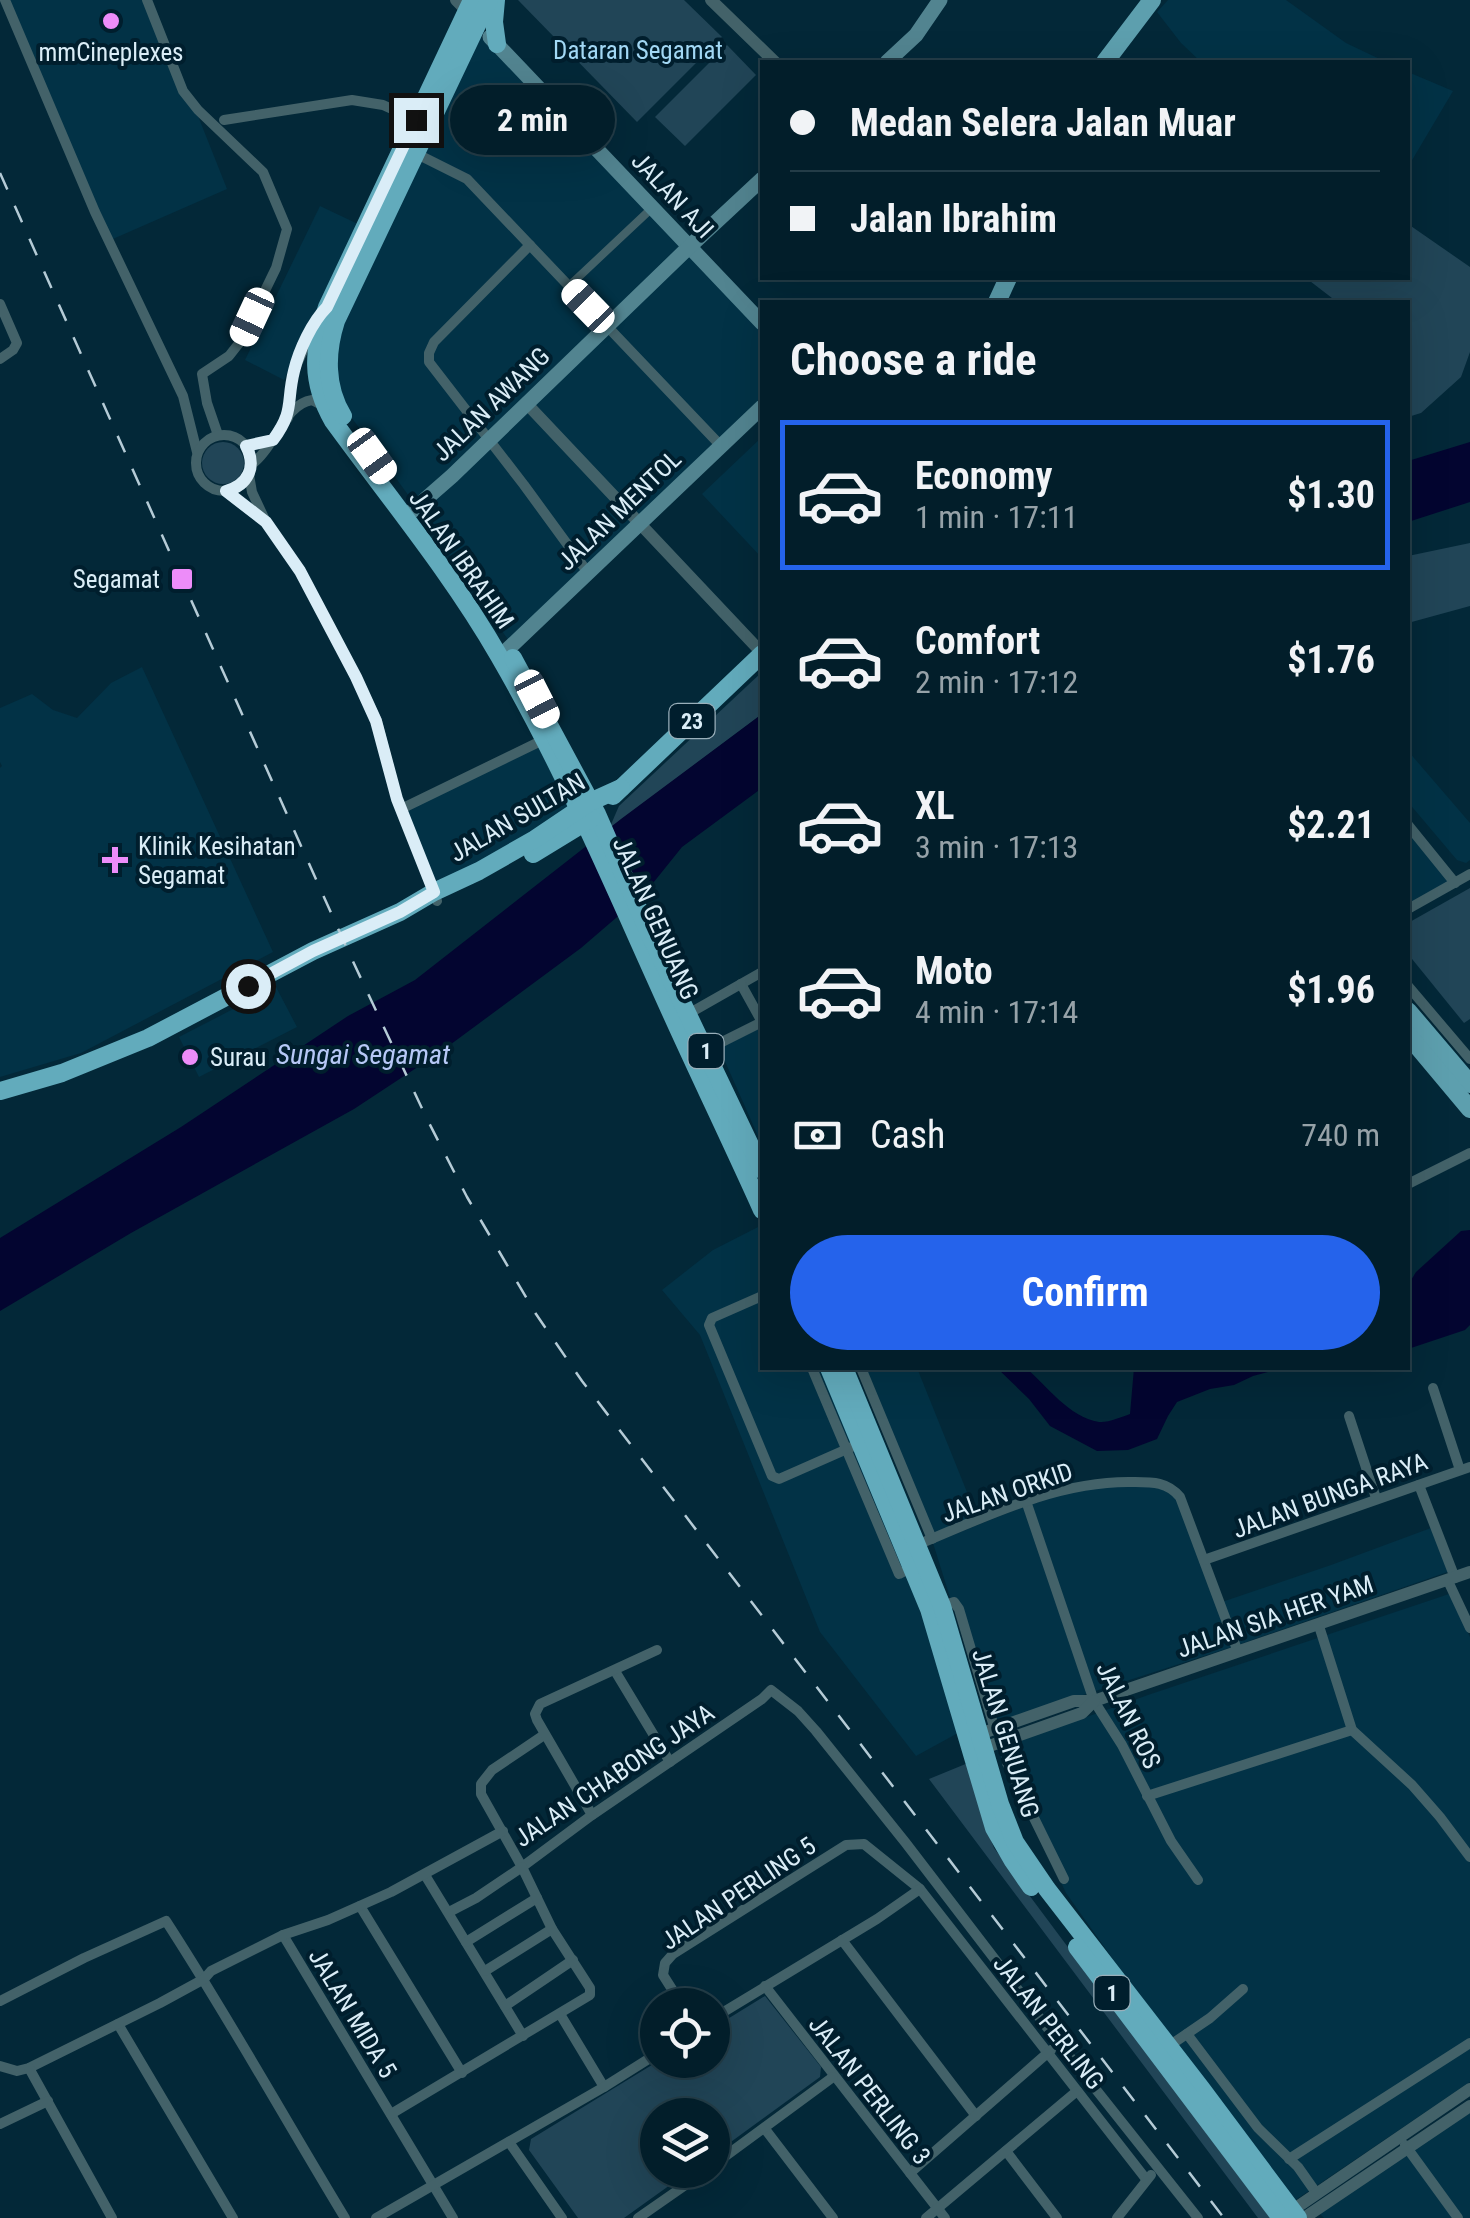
<!DOCTYPE html>
<html lang="en">
<head>
<meta charset="utf-8">
<style>
	:root { --surface:#021e2a; --page:#102b36; --text:#f1f3f6; --muted:#96a2a8; --line:#233c47; --accent:#2563eb }
	body { margin:0; font-family:"Roboto Condensed",sans-serif; background:var(--page); color:var(--text); height:100vh; display:flex; flex-direction:column; font-size:38px; white-space:nowrap }
	* { box-sizing:border-box; margin:0 }
	p { font-size:32px; color:var(--muted) }
	.icon { flex:none; width:55px; height:55px; fill:none; stroke:currentColor; stroke-width:2; stroke-linecap:round; stroke-linejoin:round }
	.map { position:relative; flex:1; overflow:hidden }
	.panel { position:absolute; left:760px; top:300px; width:650px; height:1070px; display:flex; flex-direction:column; background:var(--surface); border-radius:0px; box-shadow:0 10px 40px #0002,0 0 0 2px var(--line) }
	.panel>* { flex:none }
	.guide { position:absolute; left:760px; top:60px; width:650px; height:220px; border-radius:0px; box-shadow:0 10px 40px #0002,0 0 0 2px var(--line); display:grid; align-content:center; height:220px; padding:0 30px; background:var(--surface) }
	.buttons { position:absolute; left:640px; top:1988px; display:grid; gap:20px }
	.buttons a { display:grid; place-items:center; width:90px; height:90px; border-radius:50%; background:var(--surface); box-shadow:0 10px 40px #0002,0 0 0 2px var(--line); font-size:50px }
	.end { position:absolute; width:45px; height:45px; margin:-22px; border:12px solid #daedf7; background:#111; box-shadow:0 0 0 5px #111 }
	.from { border-radius:50% }
	.bubble { position:absolute; height:70px; border-radius:35px; background:var(--surface); box-shadow:0 10px 40px #0002,0 0 0 2px var(--line); font-size:32px; font-weight:700; line-height:70px; text-align:center }
	.car { position:absolute; width:30px; height:60px; margin:-30px -15px; border-radius:12px; box-shadow:0 0 8px 2px #0007; background:linear-gradient(#fff 24%,#345 0 40%,#fff 0 76%,#345 0 86%,#fff 0) }
	.guide b { display:flex; align-items:center; gap:35px; height:95px; font-size:38px }
	.guide b+b { border-top:2px solid var(--line) }
	.guide i { width:25px; height:25px; background:var(--text) }
	ul { padding:0; list-style:none }
	li { display:flex; align-items:center; gap:30px; height:150px; margin:0 20px 15px; padding:0 10px; border:5px solid transparent; border-radius:0px }
	li div { flex:1 }
	li b { display:block; font-size:38px }
	li em { font-style:normal; font-weight:700 }
	li.current { border-color:var(--accent) }
	li>.icon { width:90px; height:90px; stroke-width:1.5 }
	h2 { padding:0 30px; font-size:45px; line-height:120px }
	.pay { display:flex; align-items:center; gap:25px; height:110px; padding:0 30px; font-size:38px }
	.pay p { margin-inline-start:auto }
	.cta { display:flex; gap:20px; margin-top:auto; padding:20px 30px }
	.cta a { flex:1; height:115px; border-radius:60px; background:var(--accent); color:#fff; font-size:40px; font-weight:700; line-height:115px; text-align:center }
	.map>svg:first-child { display:block }
	.built { fill:#023246 }
	.green { fill:#214557 }
	.water { fill:#030530 }
	.lines { fill:none; stroke-linecap:round; stroke-linejoin:round }
	.pedestrian { stroke:#436269; stroke-width:8 }
	.minor { stroke:#436269; stroke-width:10 }
	.tertiary { stroke:#436269; stroke-width:12 }
	.secondary { stroke:#528490; stroke-width:15 }
	.primary { stroke:#5d9fae; stroke-width:18 }
	.trunk { stroke:#62abbc; stroke-width:18 }
	.rail { stroke:#b5cbd6; stroke-width:2.5; stroke-dasharray:18 18; stroke-linecap:butt }
	.route { stroke:#daedf7; stroke-width:12 }
	.poi-dot { fill:#ed8cf9; stroke:#001e2d; stroke-width:4 }
	.labels { text-anchor:middle; stroke-width:8; stroke-linejoin:round; paint-order:stroke }
	.shield { fill:#001e2d; stroke:#99afba; stroke-width:2.5 }
	.shield-label { font-size:22px; font-weight:bold; fill:#daedf7 }
	.park-label { font-size:25px; fill:#a2d8f5; stroke:#001e2d }
	.poi-label { font-size:25px; fill:#daedf7; stroke:#001e2d; text-anchor:start }
	.street-label { font-size:25px; fill:#daedf7; stroke:#001e2d }
	.water-label { font-size:28px; font-style:italic; fill:#b6c8f6; stroke:#001e2d }
</style>
</head>
<body>
<div class="map">
<svg width="1470" height="2218" viewBox="0 0 1470 2218">
	<rect width="100%" height="100%" fill="#032838"/>
	<!-- built -->
	<g class="built">
		<polygon points="0,0 152,0 227,189 106,242"/>
		<polygon points="1168,0 1286,0 1346,43 1386,62 1201,62 1181,43 1157,12"/>
		<polygon points="479,35 762,332 762,399 509,641 406,492 346,410 336,375 335,350 342,321"/>
		<polygon points="1408,72 1453,91 1408,167"/>
		<polygon points="320,206 358,224 284,380 245,360"/>
		<polygon points="762,437 762,558 702,494"/>
		<polygon points="142,667 273,952 81,1053 0,1077 0,768 2,766 0,762 0,708 32,694 53,710 77,718 111,683"/>
		<polygon points="536,740 572,808 530,835 435,885 403,805"/>
		<polygon points="1408,751 1470,823 1470,860 1466,863 1457,860 1408,802"/>
		<polygon points="1408,819 1461,884 1408,914"/>
		<polygon points="276,987 297,1027 199,1077 179,1037"/>
		<polygon points="762,1018 762,1145 716,1041"/>
		<polygon points="762,1225 762,1368 821,1368 909,1581 939,1663 958,1733 916,1756 820,1632 700,1335 662,1290 713,1250"/>
		<polygon points="857,1368 917,1368 977,1517 928,1537"/>
		<polygon points="1117,1485 1161,1487 1178,1500 1216,1604 1331,1565 1439,1525 1456,1569 1229,1648 990,1725 933,1543 1032,1503 1079,1489"/>
		<polygon points="1449,1594 1470,1637 1470,2082 1294,2201 1149,2010 1066,1893 997,1749 1148,1695"/>
		<polygon points="1470,2113 1470,2218 1324,2218 1320,2214"/>
	</g>
	<!-- green -->
	<g class="green">
		<polygon points="518,0 684,0 722,37 637,122"/>
		<polygon points="727,45 756,75 685,146 655,117"/>
		<polygon points="1408,224 1470,267 1470,352 1461,377 1421,413 1408,417 1408,302 1333,302 1332,298 1306,278 1408,278"/>
		<circle cx="223" cy="463" r="21"/>
		<polygon points="1470,543 1470,606 1408,623 1408,556"/>
		<polygon points="762,672 762,714 609,829 619,806"/>
		<polygon points="1470,888 1470,1019 1464,1023 1408,954 1408,923"/>
		<polygon points="968,1763 981,1813 994,1848 1270,2218 1258,2218 929,1779"/>
		<polygon points="765,1996 821,2067 820,2077 713,2155 712,2115 658,2115 658,2170 691,2170 624,2218 578,2218 529,2150 531,2139 660,2060 712,2060 713,2028"/>
	</g>
	<!-- water -->
	<g class="water">
		<polygon points="1470,442 1470,502 1408,522 1408,461"/>
		<polygon points="762,714 762,788 682,847 645,893 581,948 439,1053 354,1109 131,1233 0,1311 0,1238 181,1127 348,1016 415,980 621,819"/>
		<polygon points="1470,1230 1470,1325 1465,1330 1408,1349 1408,1285 1416,1272 1461,1231"/>
		<path d="M997,1368H1026C1047,1386 1069,1417 1099,1422C1108,1423 1121,1417 1130,1414L1134,1368H1272L1268,1372L1253,1376L1234,1385L1210,1389L1177,1402L1168,1416L1157,1439L1128,1450L1097,1451L1050,1426L1029,1399Z"/>
	</g>
	<g class="lines">
		<!-- pedestrian -->
		<polyline class="pedestrian" points="569,286 652,208"/>
		<!-- minor -->
		<g class="minor">
			<polyline points="5,0 95,212 183,396 197,452"/>
			<polyline points="147,0 183,91 198,110 263,172 287,229 276,268 240,342 229,356 202,374 207,403 218,435"/>
			<polyline points="224,120 352,100 383,105 416,120"/>
			<polyline points="417,154 467,179 722,447"/>
			<polyline points="530,245 434,342 429,353 429,362 524,485 589,574"/>
			<polyline points="0,304 17,343 13,350 0,359"/>
			<polyline points="288,418 293,373 317,320"/>
			<circle cx="224" cy="463" r="28"/>
			<polyline points="246,446 273,440"/>
			<path d="M251,465C275,448 284,404 312,400L322,405"/>
			<polyline points="249,475 252,492 266,522 300,571 356,677 377,721 397,799 437,901"/>
			<polyline points="225,491 261,519"/>
			<polyline points="401,809 543,740"/>
			<polyline points="1408,825 1455,883"/>
			<polyline points="1408,909 1470,874"/>
			<polyline points="1408,986 1470,1059"/>
			<polyline points="688,1014 762,972"/>
			<polyline points="706,1050 762,1022 741,984"/>
			<polyline points="1408,1184 1470,1153"/>
			<polyline points="762,1296 712,1318 709,1325 772,1476 779,1479 863,1442"/>
			<polyline points="812,1368 899,1574 912,1567"/>
			<polyline points="861,1368 932,1539"/>
			<polyline points="1433,1388 1460,1470"/>
			<polyline points="1349,1416 1376,1498"/>
			<polyline points="1419,1485 1455,1578"/>
			<polyline points="1026,1501 1094,1701 1122,1745 1171,1841 1198,1880"/>
			<path d="M917,1545C985,1517 1056,1481 1131,1482C1151,1482 1167,1481 1180,1497L1238,1652"/>
			<polyline points="1204,1560 1470,1467"/>
			<polyline points="1448,1581 1470,1628"/>
			<polyline points="942,1606 954,1602 959,1609 995,1730"/>
			<polyline points="1319,1626 1352,1730 1412,1785 1440,1817 1470,1857"/>
			<polyline points="615,1671 670,1762"/>
			<polyline points="544,1735 492,1770 481,1784 481,1794 522,1867 592,1815 762,1699 771,1690 798,1711 816,1731 905,1842 1059,2043 1198,2218"/>
			<path d="M1019,1735C1011,1744 1005,1750 1007,1763L1064,1879"/>
			<polyline points="1147,1796 1352,1730"/>
			<polyline points="592,1815 537,1720 535,1714 540,1704 657,1650"/>
			<polyline points="425,1875 523,2036"/>
			<polyline points="360,1906 462,2073"/>
			<polyline points="283,1935 453,2218"/>
			<polyline points="842,1940 976,2116"/>
			<polyline points="466,1942 537,1898"/>
			<polyline points="485,1971 552,1929"/>
			<polyline points="765,1986 945,2218"/>
			<path d="M0,2001L84,1958L166,1921C229,2018 285,2119 345,2218"/>
			<polyline points="682,2005 663,1975 665,1963 673,1954 846,1845 864,1844 920,1889 1146,2179"/>
			<polyline points="505,2006 573,1960"/>
			<polyline points="560,2014 604,2087"/>
			<polyline points="712,2019 877,1919 920,1889"/>
			<polyline points="118,2024 233,2218"/>
			<polyline points="1187,2034 1258,2128 1298,2167 1317,2194"/>
			<polyline points="1169,2046 1210,2018 1243,1989"/>
			<polyline points="0,2066 17,2071 29,2068 160,2003 204,1979 211,1971 283,1935 328,1920 391,1892 503,1831"/>
			<polyline points="29,2068 112,2218"/>
			<polyline points="391,2114 590,1995 590,1988 552,1929 522,1867 476,1898 449,1912"/>
			<polyline points="0,2124 48,2101"/>
			<polyline points="765,2129 833,2218"/>
			<polyline points="509,2142 562,2218"/>
			<polyline points="1405,2145 1458,2218"/>
			<polyline points="1006,2151 1057,2218"/>
			<polyline points="1289,2159 1470,2043"/>
			<polyline points="712,2166 833,2077"/>
			<polyline points="910,2173 1051,2050"/>
			<polyline points="376,2218 604,2087 658,2053"/>
			<polyline points="638,2218 707,2170"/>
			<polyline points="926,2218 1077,2091"/>
			<polyline points="1117,2218 1151,2175"/>
		</g>
		<!-- tertiary -->
		<g class="tertiary">
			<polyline points="456,0 467,11"/>
			<polyline points="711,0 775,62"/>
			<polyline points="527,404 762,653"/>
			<polyline points="974,1736 1074,1701 1094,1701 1470,1572"/>
			<polyline points="978,1750 1082,1713 1094,1701"/>
			<polyline points="1287,2214 1470,2089"/>
			<polyline points="1304,2218 1470,2106"/>
		</g>
		<!-- secondary -->
		<g class="secondary">
			<polyline points="490,37 762,323"/>
			<polyline points="887,62 916,35 940,0"/>
			<polyline points="412,511 452,476 688,248 762,179"/>
			<polyline points="508,649 762,407"/>
		</g>
		<!-- primary -->
		<g class="primary">
			<polyline points="1105,62 1152,0"/>
			<polyline points="997,302 1008,278"/>
			<polyline points="1408,1011 1470,1084"/>
			<polyline points="1408,1035 1470,1109"/>
		</g>
		<!-- trunk -->
		<g class="trunk">
			<path d="M472,0L327,307C313,350 310,381 333,421C389,498 452,574 499,656C564,768 614,887 667,1004C698,1073 731,1141 762,1210"/>
			<polyline points="496,0 494,22 497,44"/>
			<path d="M343,416C325,387 326,352 336,321L489,0"/>
			<polyline points="513,658 597,814 649,933 762,1170"/>
			<polyline points="613,796 762,654"/>
			<polyline points="533,854 592,818"/>
			<polyline points="0,1091 62,1073 148,1038 313,951 400,912 434,892 479,871 535,839 590,802 621,788"/>
			<polyline points="829,1368 929,1609 994,1828 1013,1861 1031,1887"/>
			<polyline points="844,1368 942,1606 1000,1804 1015,1842 1047,1889 1201,2088 1298,2218"/>
			<polyline points="1077,1947 1281,2218"/>
		</g>
		<!-- rail -->
		<polyline class="rail" points="0,173 349,953 427,1119 467,1197 536,1314 582,1381 1224,2218"/>
	</g>
	<g class="lines">
		<!-- route -->
		<path class="route" d="M248,986L313,951L400,912L434,892L397,799L376,721L356,677L300,571L266,522L226,491C248,485 257,467 246,446L273,440C295,410 286,403 294,371C299,350 312,322 327,307L416,120"/>
	</g>
	<!-- markers -->
	<g class="poi-dot">
		<circle cx="111" cy="21" r="10"/>
		<rect x="170" y="567" width="24" height="24" rx="5"/>
		<path d="M110 845h10v10h10v10h-10v10h-10v-10h-10v-10h10z"/>
		<circle cx="190" cy="1057" r="10"/>
	</g>
	<g class="labels">
		<!-- shield labels -->
		<g class="shield">
			<rect x="669.5" y="704" width="45" height="34" rx="8"/>
			<rect x="688.5" y="1034" width="35" height="34" rx="8"/>
			<rect x="1094.5" y="1976" width="35" height="34" rx="8"/>
		</g>
		<g class="shield-label">
			<text x="692" y="729">23</text>
			<text x="706" y="1059">1</text>
			<text x="1112" y="2001">1</text>
		</g>
		<!-- park labels -->
		<g class="park-label">
			<text x="638" y="59">Dataran Segamat</text>
		</g>
		<!-- poi labels -->
		<g class="poi-label">
			<text x="111" y="61" text-anchor="middle">mmCineplexes</text>
			<text x="160" y="588" text-anchor="end">Segamat</text>
			<text x="138" y="855">Klinik Kesihatan<tspan x="138" dy="29">Segamat</tspan></text>
			<text x="210" y="1066">Surau</text>
		</g>
		<!-- street labels -->
		<g class="street-label">
			<text transform="translate(673 195) rotate(47)" y="9">JALAN AJI</text>
			<text transform="translate(491 404) rotate(-44)" y="9">JALAN AWANG</text>
			<text transform="translate(619 510) rotate(-44)" y="9">JALAN MENTOL</text>
			<text transform="translate(462 559) rotate(55)" y="9">JALAN IBRAHIM</text>
			<text transform="translate(517 817) rotate(-30)" y="9">JALAN SULTAN</text>
			<text transform="translate(656 918) rotate(66)" y="9">JALAN GENUANG</text>
			<text transform="translate(1007 1492) rotate(-19)" y="9">JALAN ORKID</text>
			<text transform="translate(1330 1495) rotate(-20)" y="9">JALAN BUNGA RAYA</text>
			<text transform="translate(1275 1616) rotate(-19)" y="9">JALAN SIA HER YAM</text>
			<text transform="translate(1129 1715) rotate(64)" y="9">JALAN ROS</text>
			<text transform="translate(1006 1733) rotate(73)" y="9">JALAN GENUANG</text>
			<text transform="translate(614 1775) rotate(-34)" y="9">JALAN CHABONG JAYA</text>
			<text transform="translate(738 1893) rotate(-34)" y="9">JALAN PERLING 5</text>
			<text transform="translate(353 2013) rotate(59)" y="9">JALAN MIDA 5</text>
			<text transform="translate(1049 2022) rotate(52)" y="9">JALAN PERLING</text>
			<text transform="translate(870 2090) rotate(52)" y="9">JALAN PERLING 3</text>
		</g>
		<!-- water labels -->
		<g class="water-label">
			<text x="363" y="1064">Sungai Segamat</text>
		</g>
	</g>
</svg>
<div class="buttons">
<a><svg class="icon" aria-label="locate" viewBox="0 0 24 24"><circle cx="12" cy="12" r="6"/><path d="M12 2v4M12 18v4M2 12h4M18 12h4"/></svg></a>
<a><svg class="icon" aria-label="layers" viewBox="0 0 24 24"><path d="M12 4l9 5-9 5-9-5zM3 14l9 5 9-5"/></svg></a>
</div>
<i class="end from" style="left:248px;top:986px"></i>
<i class="end" style="left:416px;top:120px"></i>
<div class="bubble" style="left:450px;top:85px;width:165px">2 min</div>
<i class="car" style="left:588px;top:306px;rotate:316deg"></i>
<i class="car" style="left:252px;top:317px;rotate:205deg"></i>
<i class="car" style="left:372px;top:456px;rotate:144deg"></i>
<i class="car" style="left:537px;top:699px;rotate:153deg"></i>
<div class="guide">
<b><i class="from"></i>Medan Selera Jalan Muar</b>
<b><i></i>Jalan Ibrahim</b>
</div>
<section class="panel">
<h2>Choose a ride</h2>
<ul>
<li class="current"><svg class="icon" aria-label="car" viewBox="0 0 24 24"><path d="M5 17H2v-5l4-1 3-4h7l3 4 3 1v5h-3M9 17h6M6 11h13"/><circle cx="7" cy="17" r="2"/><circle cx="17" cy="17" r="2"/></svg><div><b>Economy</b><p>1 min · 17:11</p></div><em>$1.30</em></li>
<li><svg class="icon" aria-label="car" viewBox="0 0 24 24"><path d="M5 17H2v-5l4-1 3-4h7l3 4 3 1v5h-3M9 17h6M6 11h13"/><circle cx="7" cy="17" r="2"/><circle cx="17" cy="17" r="2"/></svg><div><b>Comfort</b><p>2 min · 17:12</p></div><em>$1.76</em></li>
<li><svg class="icon" aria-label="car" viewBox="0 0 24 24"><path d="M5 17H2v-5l4-1 3-4h7l3 4 3 1v5h-3M9 17h6M6 11h13"/><circle cx="7" cy="17" r="2"/><circle cx="17" cy="17" r="2"/></svg><div><b>XL</b><p>3 min · 17:13</p></div><em>$2.21</em></li>
<li><svg class="icon" aria-label="car" viewBox="0 0 24 24"><path d="M5 17H2v-5l4-1 3-4h7l3 4 3 1v5h-3M9 17h6M6 11h13"/><circle cx="7" cy="17" r="2"/><circle cx="17" cy="17" r="2"/></svg><div><b>Moto</b><p>4 min · 17:14</p></div><em>$1.96</em></li>
</ul>
<div class="pay"><svg class="icon" aria-label="cash" viewBox="0 0 24 24"><path d="M3 7h18v10H3z"/><circle cx="12" cy="12" r="2"/></svg>Cash<p>740 m</p></div>
<div class="cta"><a>Confirm</a></div>
</section>
</div>
</body>
</html>
